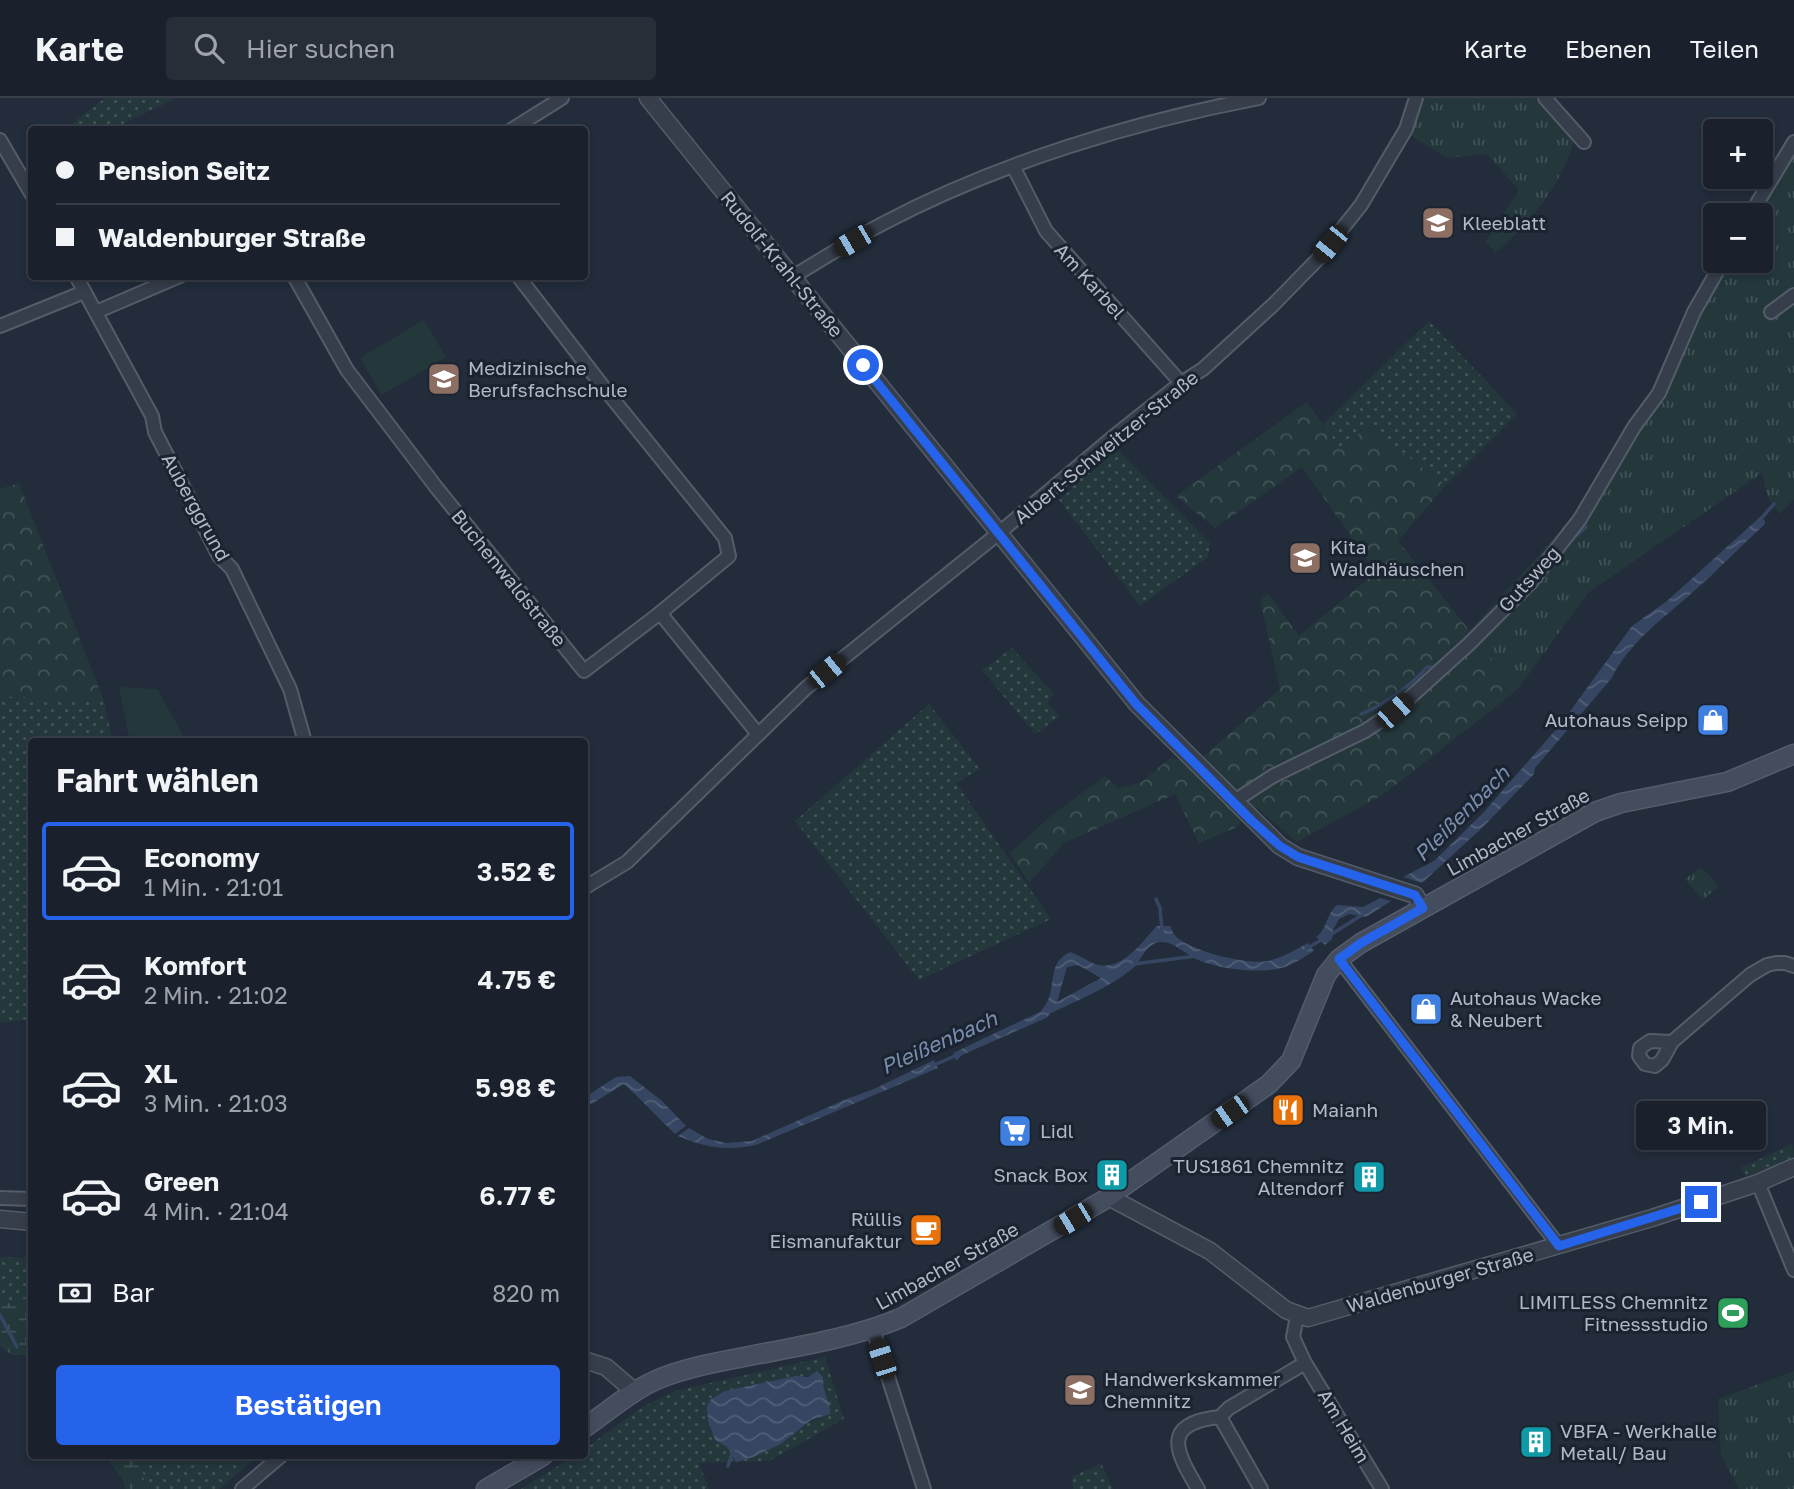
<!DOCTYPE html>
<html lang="de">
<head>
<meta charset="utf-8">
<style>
	:root { --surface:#1a212c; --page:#272e38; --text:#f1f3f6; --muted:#9fa3a9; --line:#383e48; --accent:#2563eb }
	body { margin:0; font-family:"Golos Text",sans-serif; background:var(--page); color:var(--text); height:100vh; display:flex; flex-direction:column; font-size:26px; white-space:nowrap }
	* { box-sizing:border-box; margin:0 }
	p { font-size:23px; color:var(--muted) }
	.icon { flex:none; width:38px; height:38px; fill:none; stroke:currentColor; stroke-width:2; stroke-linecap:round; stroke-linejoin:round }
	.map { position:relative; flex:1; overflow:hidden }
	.side { position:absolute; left:28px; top:640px; width:560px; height:721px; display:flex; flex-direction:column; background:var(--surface); border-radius:7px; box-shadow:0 4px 10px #0003,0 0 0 2px var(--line) }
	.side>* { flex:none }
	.hud { position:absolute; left:28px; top:28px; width:560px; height:154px; border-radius:7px; box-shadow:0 4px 10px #0003,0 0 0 2px var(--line); display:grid; align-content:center; height:154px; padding:0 28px; background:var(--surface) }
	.controls { position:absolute; left:1703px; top:21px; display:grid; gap:14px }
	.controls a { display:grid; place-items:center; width:70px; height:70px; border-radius:7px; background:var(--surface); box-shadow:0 4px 10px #0003,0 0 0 2px var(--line); font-size:35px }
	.end { position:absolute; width:32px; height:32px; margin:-16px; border:9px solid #2563eb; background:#fff; box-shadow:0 0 0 4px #fff }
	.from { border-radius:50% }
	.bubble { position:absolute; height:49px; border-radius:7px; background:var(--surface); box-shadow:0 4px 10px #0003,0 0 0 2px var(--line); font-size:23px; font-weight:600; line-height:49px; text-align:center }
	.car { position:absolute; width:21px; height:42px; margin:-21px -10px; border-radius:9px; box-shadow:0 0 5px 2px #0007; background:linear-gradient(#222 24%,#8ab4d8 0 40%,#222 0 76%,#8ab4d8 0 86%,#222 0) }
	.hud b { display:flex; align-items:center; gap:24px; height:66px; font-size:26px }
	.hud b+b { border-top:2px solid var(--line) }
	.hud i { width:18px; height:18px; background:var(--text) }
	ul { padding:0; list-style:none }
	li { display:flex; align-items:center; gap:21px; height:98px; margin:0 14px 10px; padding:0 14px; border:4px solid transparent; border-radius:7px }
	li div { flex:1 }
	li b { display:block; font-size:26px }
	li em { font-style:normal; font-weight:600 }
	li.on { border-color:var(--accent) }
	li>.icon { width:63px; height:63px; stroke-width:1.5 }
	h2 { padding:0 28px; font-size:32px; line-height:84px }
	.pay { display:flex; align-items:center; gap:18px; height:77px; padding:0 28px; font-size:26px }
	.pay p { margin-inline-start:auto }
	.cta { display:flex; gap:14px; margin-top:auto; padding:14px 28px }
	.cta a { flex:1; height:80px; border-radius:7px; background:var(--accent); color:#fff; font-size:28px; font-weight:600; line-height:80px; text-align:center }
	header { display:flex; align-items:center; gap:42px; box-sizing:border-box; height:98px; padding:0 35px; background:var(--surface); border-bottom:2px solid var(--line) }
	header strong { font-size:33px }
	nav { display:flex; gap:38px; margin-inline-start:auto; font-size:24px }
	.search { width:490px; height:63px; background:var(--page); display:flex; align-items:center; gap:18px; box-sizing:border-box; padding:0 24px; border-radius:7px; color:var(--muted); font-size:26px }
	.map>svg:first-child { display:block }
	.grass { fill:url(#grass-dots); fill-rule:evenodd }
	.forest { fill:url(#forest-crowns) }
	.wetland { fill:url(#wetland-marsh) }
	.park { fill:url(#park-tufts) }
	.pitch { fill:#24383c }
	.water { fill:url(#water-waves); fill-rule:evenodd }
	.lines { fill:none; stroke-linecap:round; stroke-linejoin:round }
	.stream { stroke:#364662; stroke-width:3.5 }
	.minor-casing { stroke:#545c69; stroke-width:16 }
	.tertiary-casing { stroke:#545c69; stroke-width:19 }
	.secondary-casing { stroke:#545c69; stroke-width:21 }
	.minor { stroke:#363e4b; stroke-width:12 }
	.tertiary { stroke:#363e4b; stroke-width:16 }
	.secondary { stroke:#444d5e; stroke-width:18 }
	.route { stroke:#2563eb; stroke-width:9 }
	.labels { text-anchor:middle; stroke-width:6; stroke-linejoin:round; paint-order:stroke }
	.poi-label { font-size:19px; fill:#b1b9c7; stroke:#1b2330; text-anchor:start }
	.street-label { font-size:19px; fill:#b1b9c7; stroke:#1b2330 }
	.water-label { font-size:21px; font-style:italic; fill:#798eaf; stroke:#1b2330 }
</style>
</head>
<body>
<header>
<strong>Karte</strong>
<div class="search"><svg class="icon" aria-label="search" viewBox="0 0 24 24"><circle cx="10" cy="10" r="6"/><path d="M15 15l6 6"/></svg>Hier suchen</div>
<nav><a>Karte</a><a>Ebenen</a><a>Teilen</a></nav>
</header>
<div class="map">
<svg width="1794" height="1391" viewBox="0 0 1794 1391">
	<defs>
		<pattern id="grass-dots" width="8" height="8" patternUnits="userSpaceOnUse" patternTransform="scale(1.75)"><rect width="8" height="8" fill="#24383c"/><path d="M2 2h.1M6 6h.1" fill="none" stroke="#415357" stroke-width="1.8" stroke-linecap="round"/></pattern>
		<pattern id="forest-crowns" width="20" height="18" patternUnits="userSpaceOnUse" patternTransform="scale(1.75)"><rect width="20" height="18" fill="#24383c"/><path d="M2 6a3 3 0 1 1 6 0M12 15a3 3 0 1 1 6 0" fill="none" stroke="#415357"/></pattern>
		<pattern id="wetland-marsh" width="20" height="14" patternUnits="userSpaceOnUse" patternTransform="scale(1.75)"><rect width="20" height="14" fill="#24383c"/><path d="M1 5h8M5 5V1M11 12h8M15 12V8" fill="none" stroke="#415357"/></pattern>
		<pattern id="park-tufts" width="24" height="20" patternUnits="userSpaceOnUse" patternTransform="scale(1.75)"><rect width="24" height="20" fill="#24383c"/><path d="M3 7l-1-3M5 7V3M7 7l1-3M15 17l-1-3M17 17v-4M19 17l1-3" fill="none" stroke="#415357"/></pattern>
		<pattern id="water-waves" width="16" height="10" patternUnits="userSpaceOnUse" patternTransform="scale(1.75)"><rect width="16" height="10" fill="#364662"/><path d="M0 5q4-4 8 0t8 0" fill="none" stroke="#515f77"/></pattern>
	</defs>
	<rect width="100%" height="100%" fill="#222c3b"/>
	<!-- grass -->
	<g class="grass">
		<polygon points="105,0 176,0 113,31 65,31"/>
		<polygon points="1429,223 1517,316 1446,387 1368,329 1341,352 1323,326"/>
		<polygon points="1110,352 1118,352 1210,445 1208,459 1140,508 1059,402 1072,391 1067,385"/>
		<polygon points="1012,550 1054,596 1047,605 1060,618 1035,636 982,572"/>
		<polygon points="0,598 104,603 113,644 32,644 31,921 0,925"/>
		<polygon points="929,606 980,671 956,685 1051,821 919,882 795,723"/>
		<polygon points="1792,1046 1794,1058 1747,1079 1740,1070"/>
		<polygon points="0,1159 31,1160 31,1200 0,1207"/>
		<path d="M825,1259L844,1321L769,1363L699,1365L709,1391H521L574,1358H584L585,1351L642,1309L675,1293ZM811,1277L823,1279L825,1300L831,1312L823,1319L806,1326L788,1341L733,1361L727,1349L715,1342L711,1331L725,1293Z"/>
		<polygon points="140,1358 258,1358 219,1391 146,1391"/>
		<polygon points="1101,1365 1113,1391 1073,1391 1072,1379"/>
	</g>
	<!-- forest -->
	<g class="forest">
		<polygon points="1307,304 1341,352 1367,329 1446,387 1398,443 1517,592 1384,696 1297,744 1256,709 1235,730 1199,745 1175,696 1064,745 1029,785 1010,755 1052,717 1105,678 1118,690 1142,684 1170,660 1195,666 1280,591 1260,502 1268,495 1299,538 1376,474 1302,369 1215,430 1176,398"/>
		<polygon points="19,385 104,603 0,598 0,391"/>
	</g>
	<!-- wetland -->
	<g class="wetland">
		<polygon points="31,1200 31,1257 12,1257 0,1248 0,1207"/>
		<polygon points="106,1358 140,1358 146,1391 125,1391 124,1384"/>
	</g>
	<!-- park -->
	<g class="park">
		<path d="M1422,0H1535L1574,41C1565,84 1527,128 1495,155L1486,143L1519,92L1487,56L1447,60L1410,37Z"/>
		<polygon points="1794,49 1794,401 1780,416 1767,398 1762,375 1589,494 1517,592 1469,533 1540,456 1588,400 1661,294 1699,218 1730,163 1760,163 1760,117 1756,117"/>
		<polygon points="1701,769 1719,788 1703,802 1685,781"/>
		<polygon points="1794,1273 1794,1391 1739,1391 1721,1357 1718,1301"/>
	</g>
	<!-- pitch -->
	<g class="pitch">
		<polygon points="424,222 446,259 382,297 360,260"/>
		<polygon points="119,589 157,591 187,644 130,644"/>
	</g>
	<!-- water -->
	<g class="water">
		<path d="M1760,419L1765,423V426C1741,448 1718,472 1693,494C1663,521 1630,543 1611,581L1535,670L1534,676L1482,730L1422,785L1403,779L1434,763L1482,716L1560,627L1632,528L1667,503Z"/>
		<path d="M1380,800L1391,803L1366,819L1349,816L1339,821L1333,832L1332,841L1325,847L1316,839C1327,832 1326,816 1337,807L1363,809Z"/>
		<path d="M1157,828H1170C1172,832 1174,838 1179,841C1196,854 1247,867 1268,863C1282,860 1295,852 1308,845L1314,853C1304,859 1293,867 1281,870C1259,876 1217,871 1196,861C1186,856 1173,844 1163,844C1146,843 1142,863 1132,871C1109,890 1078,902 1051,915L1046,920L962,957L956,963L953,955L1040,914C1061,892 1043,867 1070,854C1079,857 1087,863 1095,866C1121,875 1142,844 1157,828ZM1078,867L1101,880L1057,904L1067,869Z"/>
		<path d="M934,962L938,970L756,1047C725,1053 707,1050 678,1038L689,1030L708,1041L726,1045L752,1043L844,1002L874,991Z"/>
		<path d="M630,978L662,1003L686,1028L675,1036C657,1019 642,1002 624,986L585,1010V999L616,979Z"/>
		<path d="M817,1273L823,1279C822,1295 832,1306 830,1316L811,1322L781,1346L753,1359L736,1364L727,1349L715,1342L708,1322L707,1309L710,1302L725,1293L796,1278L808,1279Z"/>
	</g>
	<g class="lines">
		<!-- stream -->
		<g class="stream">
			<polyline points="1758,424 1774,406"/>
			<polyline points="1568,445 1586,429"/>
			<path d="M1361,616C1382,608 1413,586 1427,569H1438"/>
			<polyline points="1156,801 1160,810 1162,833"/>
			<polyline points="1330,837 1362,817"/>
			<polyline points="1306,851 1321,842"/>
			<polyline points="1134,866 1196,858"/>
			<polyline points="932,968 957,957"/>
			<polyline points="0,1217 17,1249"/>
			<polyline points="728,1368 733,1353"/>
		</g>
		<defs>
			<g id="minor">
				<polyline points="1545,0 1584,44"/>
				<polyline points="511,32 562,0"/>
				<polyline points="0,42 32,97"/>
				<polyline points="1014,70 1046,133 1181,285"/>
				<polyline points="1750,117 1794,44"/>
				<polyline points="76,178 152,318 155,334 219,458 232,471 290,591 305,644"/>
				<polyline points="294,178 347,272 436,389 584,573 660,515 758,636"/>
				<polyline points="518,178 608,295 725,440 729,458 660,515"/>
				<path d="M792,179C823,161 853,141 884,125C998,65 1133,24 1259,0"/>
				<polyline points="96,214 180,178"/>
				<polyline points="1771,214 1794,197"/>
				<polyline points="0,228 84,194"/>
				<polyline points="1233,704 1273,678 1365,633 1395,613 1469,546 1531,484 1580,421 1634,329 1659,295 1694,214 1723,163"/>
				<polyline points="584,790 627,764 806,590 999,435 1113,339 1181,285 1203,271 1273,207 1318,161 1361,107 1406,31 1416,0"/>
				<polyline points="1339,861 1559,1148"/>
				<polyline points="1672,944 1650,943 1640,950 1639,958 1645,966 1655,968 1662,962 1672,944 1750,877 1767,867 1776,865 1785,865 1794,868"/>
				<polyline points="1758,1085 1794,1172"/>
				<polyline points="0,1100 32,1101"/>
				<polyline points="1297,1218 1293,1239 1305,1265 1382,1391"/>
				<polyline points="873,1232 924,1391"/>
				<polyline points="1220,1319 1261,1391"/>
				<polyline points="242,1391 281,1358"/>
				<path d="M1198,1391C1176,1354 1160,1325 1220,1319L1229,1310L1305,1265"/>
			</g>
			<g id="tertiary">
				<polyline points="648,0 1137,606 1280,748 1298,759 1415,797 1423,810"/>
				<polyline points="1109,1099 1210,1153 1286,1212 1308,1220 1652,1120 1758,1085 1794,1069"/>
				<polyline points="0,1121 32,1124"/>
				<polyline points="584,1262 606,1269 635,1294"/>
			</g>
			<g id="secondary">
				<path d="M584,1330C609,1313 633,1291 661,1280C686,1270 713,1265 739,1260C794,1249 850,1241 901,1220L1104,1102L1269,986L1291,963L1326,877L1339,861L1361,845L1595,714L1621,705L1727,684L1794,656"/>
				<polyline points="486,1391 543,1358"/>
			</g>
		</defs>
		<!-- minor casing -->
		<use href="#minor" class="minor-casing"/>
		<!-- tertiary casing -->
		<use href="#tertiary" class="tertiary-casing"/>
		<!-- secondary casing -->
		<use href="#secondary" class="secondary-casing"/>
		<!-- minor -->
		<use href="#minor" class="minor"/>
		<!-- tertiary -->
		<use href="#tertiary" class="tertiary"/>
		<!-- secondary -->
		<use href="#secondary" class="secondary"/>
	</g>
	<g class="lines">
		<!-- route -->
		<polyline class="route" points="863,267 1136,606 1252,723 1280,748 1298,759 1415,797 1423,810 1361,845 1339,861 1559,1148 1701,1104"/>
	</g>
	<!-- icons -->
	<defs>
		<symbol id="school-square" viewBox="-11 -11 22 22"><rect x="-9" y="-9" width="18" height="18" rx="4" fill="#8d6e63" stroke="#1b2330"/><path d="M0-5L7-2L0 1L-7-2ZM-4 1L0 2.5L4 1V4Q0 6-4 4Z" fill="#fff"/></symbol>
		<symbol id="university-square" viewBox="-11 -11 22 22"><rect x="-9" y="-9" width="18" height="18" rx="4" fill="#8d6e63" stroke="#1b2330"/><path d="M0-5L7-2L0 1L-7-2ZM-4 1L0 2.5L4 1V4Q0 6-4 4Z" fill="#fff"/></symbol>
		<symbol id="shop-square" viewBox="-11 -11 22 22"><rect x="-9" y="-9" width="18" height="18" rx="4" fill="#3f7fe0" stroke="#1b2330"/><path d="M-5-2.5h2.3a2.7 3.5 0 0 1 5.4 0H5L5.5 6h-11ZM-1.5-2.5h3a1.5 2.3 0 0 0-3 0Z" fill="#fff"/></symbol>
		<symbol id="restaurant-square" viewBox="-11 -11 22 22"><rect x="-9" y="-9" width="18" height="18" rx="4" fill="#e8710a" stroke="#1b2330"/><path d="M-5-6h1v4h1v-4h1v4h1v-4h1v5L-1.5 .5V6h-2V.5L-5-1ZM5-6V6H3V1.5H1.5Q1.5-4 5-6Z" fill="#fff"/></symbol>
		<symbol id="supermarket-square" viewBox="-11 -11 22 22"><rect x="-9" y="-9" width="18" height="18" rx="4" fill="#3f7fe0" stroke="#1b2330"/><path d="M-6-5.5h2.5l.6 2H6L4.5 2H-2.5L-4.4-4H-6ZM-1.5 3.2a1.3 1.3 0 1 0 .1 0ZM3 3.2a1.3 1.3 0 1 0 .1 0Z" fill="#fff"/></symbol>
		<symbol id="building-square" viewBox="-11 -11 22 22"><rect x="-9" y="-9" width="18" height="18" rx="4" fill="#0f9aa8" stroke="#1b2330"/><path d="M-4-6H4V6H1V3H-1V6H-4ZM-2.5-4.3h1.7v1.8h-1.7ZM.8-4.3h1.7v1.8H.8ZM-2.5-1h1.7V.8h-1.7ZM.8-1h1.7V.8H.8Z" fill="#fff"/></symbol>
		<symbol id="cafe-square" viewBox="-11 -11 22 22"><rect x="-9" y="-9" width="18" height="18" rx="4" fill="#e8710a" stroke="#1b2330"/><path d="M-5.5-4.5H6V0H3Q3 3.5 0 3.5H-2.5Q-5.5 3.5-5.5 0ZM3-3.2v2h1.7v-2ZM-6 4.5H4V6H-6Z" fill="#fff"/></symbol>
		<symbol id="stadium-square" viewBox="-11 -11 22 22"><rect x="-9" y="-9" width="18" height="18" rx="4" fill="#2e9e5b" stroke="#1b2330"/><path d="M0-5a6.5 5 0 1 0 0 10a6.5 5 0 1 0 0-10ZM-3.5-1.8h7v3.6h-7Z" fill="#fff"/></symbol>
	</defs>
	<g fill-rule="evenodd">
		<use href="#school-square" x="1419" y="106" width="38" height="38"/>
		<use href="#university-square" x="425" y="262" width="38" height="38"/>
		<use href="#school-square" x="1286" y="441" width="38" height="38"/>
		<use href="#shop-square" x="1694" y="603" width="38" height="38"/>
		<use href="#shop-square" x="1407" y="892" width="38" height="38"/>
		<use href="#restaurant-square" x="1269" y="993" width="38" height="38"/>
		<use href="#supermarket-square" x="996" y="1014" width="38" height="38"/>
		<use href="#building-square" x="1093" y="1058" width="38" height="38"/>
		<use href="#building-square" x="1350" y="1060" width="38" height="38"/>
		<use href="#cafe-square" x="907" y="1113" width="38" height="38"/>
		<use href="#stadium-square" x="1714" y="1196" width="38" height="38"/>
		<use href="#university-square" x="1061" y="1273" width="38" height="38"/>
		<use href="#building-square" x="1517" y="1325" width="38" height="38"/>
	</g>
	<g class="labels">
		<!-- poi labels -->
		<g class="poi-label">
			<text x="1462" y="132">Kleeblatt</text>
			<text x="468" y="277">Medizinische<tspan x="468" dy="22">Berufsfachschule</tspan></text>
			<text x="1330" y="456">Kita<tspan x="1330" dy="22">Waldhäuschen</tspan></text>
			<text x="1688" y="629" text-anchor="end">Autohaus Seipp</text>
			<text x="1450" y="907">Autohaus Wacke<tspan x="1450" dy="22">&amp; Neubert</tspan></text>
			<text x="1312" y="1019">Maianh</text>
			<text x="1040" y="1040">Lidl</text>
			<text x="1344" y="1075" text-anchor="end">TUS1861 Chemnitz<tspan x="1344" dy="22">Altendorf</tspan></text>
			<text x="1088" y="1084" text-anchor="end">Snack Box</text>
			<text x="902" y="1128" text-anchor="end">Rüllis<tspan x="902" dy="22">Eismanufaktur</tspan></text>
			<text x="1708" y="1211" text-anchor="end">LIMITLESS Chemnitz<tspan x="1708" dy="22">Fitnessstudio</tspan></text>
			<text x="1104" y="1288">Handwerkskammer<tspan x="1104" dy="22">Chemnitz</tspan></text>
			<text x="1560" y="1340">VBFA - Werkhalle<tspan x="1560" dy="22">Metall/ Bau</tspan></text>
		</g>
		<!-- street labels -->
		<g class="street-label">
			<text transform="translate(782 166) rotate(51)" y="7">Rudolf-Krahl-Straße</text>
			<text transform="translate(1090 183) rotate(48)" y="7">Am Karbel</text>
			<text transform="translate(1106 349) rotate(-39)" y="7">Albert-Schweitzer-Straße</text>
			<text transform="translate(196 409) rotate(61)" y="7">Auberggrund</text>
			<text transform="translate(509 480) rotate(51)" y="7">Buchenwaldstraße</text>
			<text transform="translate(1529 481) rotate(-48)" y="7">Gutsweg</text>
			<text transform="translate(1518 734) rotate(-29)" y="7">Limbacher Straße</text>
			<text transform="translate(947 1168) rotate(-29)" y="7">Limbacher Straße</text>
			<text transform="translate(1440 1182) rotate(-16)" y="7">Waldenburger Straße</text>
			<text transform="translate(1344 1328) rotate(59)" y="7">Am Heim</text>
		</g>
		<!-- water labels -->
		<g class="water-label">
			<text transform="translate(1462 716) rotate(-45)" y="7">Pleißenbach</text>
			<text transform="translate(939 945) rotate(-24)" y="7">Pleißenbach</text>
		</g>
	</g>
</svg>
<div class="controls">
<a>+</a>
<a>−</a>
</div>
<i class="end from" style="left:863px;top:267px"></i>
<i class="end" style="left:1701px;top:1104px"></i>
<div class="bubble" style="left:1636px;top:1003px;width:130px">3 Min.</div>
<i class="car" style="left:853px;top:143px;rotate:240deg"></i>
<i class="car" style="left:1330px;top:146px;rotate:219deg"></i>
<i class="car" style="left:827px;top:573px;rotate:51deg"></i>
<i class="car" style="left:1395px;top:613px;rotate:48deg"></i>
<i class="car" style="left:1230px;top:1014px;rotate:235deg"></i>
<i class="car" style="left:1073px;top:1121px;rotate:239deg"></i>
<i class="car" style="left:882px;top:1261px;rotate:342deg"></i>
<div class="hud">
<b><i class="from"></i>Pension Seitz</b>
<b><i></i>Waldenburger Straße</b>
</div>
<section class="side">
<h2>Fahrt wählen</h2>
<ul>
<li class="on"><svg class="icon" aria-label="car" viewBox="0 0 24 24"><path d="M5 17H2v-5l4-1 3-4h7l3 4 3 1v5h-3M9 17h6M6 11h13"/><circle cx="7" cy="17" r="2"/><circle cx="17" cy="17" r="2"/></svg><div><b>Economy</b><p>1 Min. · 21:01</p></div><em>3.52 €</em></li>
<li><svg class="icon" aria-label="car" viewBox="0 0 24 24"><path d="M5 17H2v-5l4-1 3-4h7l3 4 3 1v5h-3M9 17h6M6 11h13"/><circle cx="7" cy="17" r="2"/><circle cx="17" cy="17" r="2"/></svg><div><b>Komfort</b><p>2 Min. · 21:02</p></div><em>4.75 €</em></li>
<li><svg class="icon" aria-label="car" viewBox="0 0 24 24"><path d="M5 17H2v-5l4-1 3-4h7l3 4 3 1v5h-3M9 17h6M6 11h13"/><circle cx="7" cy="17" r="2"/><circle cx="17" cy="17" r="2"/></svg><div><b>XL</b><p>3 Min. · 21:03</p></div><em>5.98 €</em></li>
<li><svg class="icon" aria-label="car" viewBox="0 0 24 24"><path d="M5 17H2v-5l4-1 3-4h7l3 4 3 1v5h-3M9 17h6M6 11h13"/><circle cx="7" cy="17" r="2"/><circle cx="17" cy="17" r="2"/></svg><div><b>Green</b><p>4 Min. · 21:04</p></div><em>6.77 €</em></li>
</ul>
<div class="pay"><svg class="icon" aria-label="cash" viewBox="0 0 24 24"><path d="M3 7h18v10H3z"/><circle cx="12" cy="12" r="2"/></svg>Bar<p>820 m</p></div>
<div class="cta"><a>Bestätigen</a></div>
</section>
</div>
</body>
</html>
